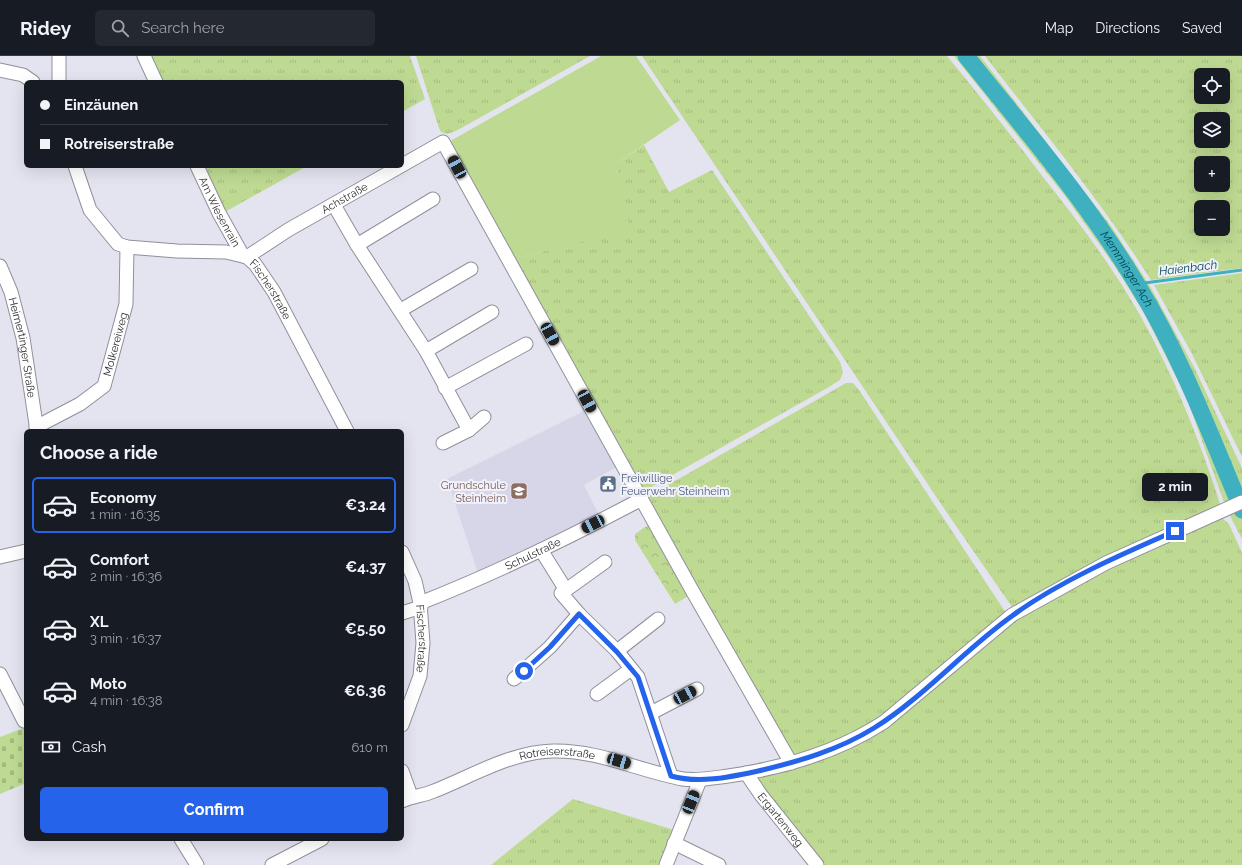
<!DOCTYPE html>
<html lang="en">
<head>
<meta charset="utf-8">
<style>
	:root { --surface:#171b24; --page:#242831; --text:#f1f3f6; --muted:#9ea1a6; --line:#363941; --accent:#2563eb }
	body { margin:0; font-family:Raleway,sans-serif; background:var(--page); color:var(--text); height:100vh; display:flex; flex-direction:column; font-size:15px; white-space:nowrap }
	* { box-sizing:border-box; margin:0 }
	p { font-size:13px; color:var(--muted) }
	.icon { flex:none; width:22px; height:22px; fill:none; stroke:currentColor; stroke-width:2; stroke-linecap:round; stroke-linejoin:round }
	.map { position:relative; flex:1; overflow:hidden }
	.sheet { position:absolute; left:24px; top:373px; width:380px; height:412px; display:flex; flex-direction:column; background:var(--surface); border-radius:6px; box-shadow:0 4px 16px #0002 }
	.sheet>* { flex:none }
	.hud { position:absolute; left:24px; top:24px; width:380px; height:88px; border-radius:6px; box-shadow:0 4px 16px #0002; display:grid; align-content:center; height:88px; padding:0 16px; background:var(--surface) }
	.controls { position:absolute; left:1194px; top:12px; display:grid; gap:8px }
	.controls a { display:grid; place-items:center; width:36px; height:36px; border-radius:6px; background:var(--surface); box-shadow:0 4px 16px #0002; font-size:20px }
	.end { position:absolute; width:18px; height:18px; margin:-9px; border:5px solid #2563eb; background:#fff; box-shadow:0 0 0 2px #fff }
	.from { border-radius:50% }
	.bubble { position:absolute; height:28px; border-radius:6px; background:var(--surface); box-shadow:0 4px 16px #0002; font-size:13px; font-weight:700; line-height:28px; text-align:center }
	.car { position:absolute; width:12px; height:24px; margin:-12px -6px; border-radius:5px; box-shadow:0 0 3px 1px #0007; background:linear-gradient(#222 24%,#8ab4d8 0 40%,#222 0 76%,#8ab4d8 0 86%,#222 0) }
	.hud b { display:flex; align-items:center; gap:14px; height:38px; font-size:15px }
	.hud b+b { border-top:1px solid var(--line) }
	.hud i { width:10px; height:10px; background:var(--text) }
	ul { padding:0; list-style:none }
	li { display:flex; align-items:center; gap:12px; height:56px; margin:0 8px 6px; padding:0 8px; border:2px solid transparent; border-radius:6px }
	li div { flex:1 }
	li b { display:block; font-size:15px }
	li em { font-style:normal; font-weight:700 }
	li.current { border-color:var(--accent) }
	li>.icon { width:36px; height:36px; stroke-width:1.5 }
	h2 { padding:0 16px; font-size:18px; line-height:48px }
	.pay { display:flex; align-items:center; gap:10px; height:44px; padding:0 16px; font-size:15px }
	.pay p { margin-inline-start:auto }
	.cta { display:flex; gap:8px; margin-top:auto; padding:8px 16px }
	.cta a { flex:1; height:46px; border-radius:6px; background:var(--accent); color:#fff; font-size:16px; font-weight:700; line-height:46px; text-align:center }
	header { display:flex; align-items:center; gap:24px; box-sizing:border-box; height:56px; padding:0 20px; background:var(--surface); border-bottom:1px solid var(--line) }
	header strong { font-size:19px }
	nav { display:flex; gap:22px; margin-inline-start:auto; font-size:14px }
	.search { width:280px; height:36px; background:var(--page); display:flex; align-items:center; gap:10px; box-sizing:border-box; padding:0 14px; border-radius:6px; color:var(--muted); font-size:15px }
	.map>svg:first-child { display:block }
	.built { fill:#d6d6e8 }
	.grass { fill:url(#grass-tufts); fill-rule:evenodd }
	.forest { fill:url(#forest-crowns) }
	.cemetery { fill:url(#cemetery-stones) }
	.pitch { fill:#beda92 }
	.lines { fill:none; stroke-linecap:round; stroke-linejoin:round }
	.stream { stroke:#3eb0c0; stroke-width:3 }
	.river { stroke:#3eb0c0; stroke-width:17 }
	.minor-casing { stroke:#90909b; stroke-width:15 }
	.minor { stroke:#fff; stroke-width:13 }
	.route { stroke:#2563eb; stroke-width:5 }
	.labels { text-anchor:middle; stroke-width:4; stroke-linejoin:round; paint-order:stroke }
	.street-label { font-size:11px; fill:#2d2d31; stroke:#f1f1fc }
	.service-label { font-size:11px; fill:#4e5e75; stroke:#f1f1fc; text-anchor:start }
	.education-label { font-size:11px; fill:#785e54; stroke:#f1f1fc; text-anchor:end }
	.water-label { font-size:12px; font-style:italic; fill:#00464f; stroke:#f1f1fc }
</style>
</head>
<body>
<header>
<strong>Ridey</strong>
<div class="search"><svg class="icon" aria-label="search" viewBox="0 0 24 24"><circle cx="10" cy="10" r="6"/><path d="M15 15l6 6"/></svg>Search here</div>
<nav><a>Map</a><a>Directions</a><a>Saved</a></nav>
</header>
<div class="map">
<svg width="1242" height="809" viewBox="0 0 1242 809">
	<defs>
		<pattern id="grass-tufts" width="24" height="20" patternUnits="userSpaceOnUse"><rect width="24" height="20" fill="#beda92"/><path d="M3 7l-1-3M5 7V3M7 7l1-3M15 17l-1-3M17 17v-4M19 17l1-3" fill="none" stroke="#a4bb7e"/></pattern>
		<pattern id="forest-crowns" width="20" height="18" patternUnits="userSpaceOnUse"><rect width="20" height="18" fill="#beda92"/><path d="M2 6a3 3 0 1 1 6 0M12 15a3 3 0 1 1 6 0" fill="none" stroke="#a4bb7e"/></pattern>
		<pattern id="cemetery-stones" width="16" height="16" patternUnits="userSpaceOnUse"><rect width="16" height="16" fill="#beda92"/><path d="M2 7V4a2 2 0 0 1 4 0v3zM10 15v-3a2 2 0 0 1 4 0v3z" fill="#a4bb7e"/></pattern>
	</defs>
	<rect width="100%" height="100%" fill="#e3e4ef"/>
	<!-- built -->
	<polygon class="built" points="588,353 620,409 584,429 600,461 478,517 447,423"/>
	<!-- grass -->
	<g class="grass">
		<polygon points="148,0 410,0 425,43 402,56 402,26 160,26"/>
		<polygon points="416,0 590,0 456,75 447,78 441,76 439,72"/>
		<path d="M642,0H947C980,40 1012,80 1043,121C1078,165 1112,210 1140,259C1174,320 1200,384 1221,451L1014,551H1012L945,454Z"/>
		<polygon points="954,0 980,0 1111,170 1150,230 1194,311 1242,412 1242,442 1225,449 1187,343 1144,257 1114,209 1065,140"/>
		<path d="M985,0H1242V212L1151,224C1101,145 1042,74 985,0ZM1201,19H1223V41H1201ZM1201,63H1223V85H1201ZM1201,107H1223V129H1201ZM1201,151H1223V173H1201Z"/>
		<polygon points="644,89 669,136 712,114 840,306 843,316 840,324 829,331 644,435 511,198 521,201 556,192 617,107"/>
		<polygon points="201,110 307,110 223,157"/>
		<polygon points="1242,217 1242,401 1191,296 1154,229"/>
		<polygon points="846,327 853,327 859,334 1006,557 897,652 853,679 801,699 795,698 790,694 647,441"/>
		<polygon points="1242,451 1242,483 1228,456"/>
		<polygon points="1221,461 1229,468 1242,497 1242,809 821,809 757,727 757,720 847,691 1021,559 1071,529"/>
		<polygon points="573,743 674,774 662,809 491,809"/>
	</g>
	<!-- forest -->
	<polygon class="forest" points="650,468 693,537 675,548 635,484 635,478"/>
	<!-- cemetery -->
	<polygon class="cemetery" points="26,671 26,727 0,738 0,681"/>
	<!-- pitch -->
	<polygon class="pitch" points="601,0 636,0 680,64 617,107 630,174 533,198 521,201 511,198 451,90 452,84"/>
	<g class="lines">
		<!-- stream -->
		<polyline class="stream" points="1137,228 1242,214"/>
		<!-- river -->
		<path class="river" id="s1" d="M966,0C1025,74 1089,148 1138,230C1181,300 1210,378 1242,454"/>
		<defs>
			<g id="minor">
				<polyline points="59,0 59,26"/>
				<polyline points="144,0 156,26"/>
				<polyline points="0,14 23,19 33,26"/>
				<path id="s2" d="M75,110L90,154L118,188L127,191L177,195L226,196L247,201L255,208L274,236L347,375"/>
				<path id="s3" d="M197,110L219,157L243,200"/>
				<polyline points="334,149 357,189 426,295 469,374"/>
				<polyline points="357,189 433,143"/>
				<path id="s4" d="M247,201L288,174L443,86L693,536L791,707"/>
				<path id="s5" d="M0,210L11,236L23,282L37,375"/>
				<polyline points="401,254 471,213"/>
				<polyline points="426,295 492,256"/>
				<polyline points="445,332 526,288"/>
				<path id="s6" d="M36,371L80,348L104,330L126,248L127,191"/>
				<polyline points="443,387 469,374 484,361"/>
				<polyline points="541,494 566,534 561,537 579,558 617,595 638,621 671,720"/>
				<path id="s7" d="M402,496L415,525L420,547L423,587L420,620L402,669"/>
				<polyline points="0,501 26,495"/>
				<polyline points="566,534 605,506"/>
				<path id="s8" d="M420,547C494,518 566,483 636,446L641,441"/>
				<polyline points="402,557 421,551"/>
				<polyline points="617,595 658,563"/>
				<polyline points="0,618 24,665"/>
				<polyline points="514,623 550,591 579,558"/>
				<polyline points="597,638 631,613"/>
				<polyline points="651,657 697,633"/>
				<polyline points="402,715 411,740"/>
				<path id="s9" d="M746,717L761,739L817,809"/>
				<path id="s10" d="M402,745C412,740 423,740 434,735C472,720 511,696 553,695C599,694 639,715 683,723C698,725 713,722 728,720C783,712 838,696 884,666L1012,559L1106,507L1242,446"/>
				<polyline points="181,783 197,809"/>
				<polyline points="674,787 719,809"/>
				<polyline points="272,809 322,783"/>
				<polyline points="666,809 700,724"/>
			</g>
		</defs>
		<!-- minor casing -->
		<use href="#minor" class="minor-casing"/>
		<!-- minor -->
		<use href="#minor" class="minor"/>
	</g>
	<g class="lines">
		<!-- route -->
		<path class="route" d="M524,615L550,591L579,558L617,596L638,621L671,720C699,728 730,721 758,715C797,706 839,694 874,672C924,641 964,594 1012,560C1058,526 1122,498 1175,475"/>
	</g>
	<!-- icons -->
	<defs>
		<symbol id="civic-square" viewBox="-11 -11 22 22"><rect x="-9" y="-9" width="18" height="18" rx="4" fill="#5c6f8a" stroke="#f1f1fc"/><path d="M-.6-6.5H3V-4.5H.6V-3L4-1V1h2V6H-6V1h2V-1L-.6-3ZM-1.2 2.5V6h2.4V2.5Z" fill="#fff"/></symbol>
		<symbol id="school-square" viewBox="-11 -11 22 22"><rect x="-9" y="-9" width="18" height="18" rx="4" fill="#8d6e63" stroke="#f1f1fc"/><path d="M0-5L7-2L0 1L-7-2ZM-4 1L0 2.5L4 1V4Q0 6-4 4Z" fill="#fff"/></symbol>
	</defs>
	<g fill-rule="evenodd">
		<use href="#civic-square" x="598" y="418" width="20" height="20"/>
		<use href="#school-square" x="509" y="425" width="20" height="20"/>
	</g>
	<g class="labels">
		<!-- street labels -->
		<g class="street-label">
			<text dy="4" stroke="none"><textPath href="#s4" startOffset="114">Achstraße</textPath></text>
			<text dy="4" stroke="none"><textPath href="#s3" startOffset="51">Am Wiesenrain</textPath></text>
			<text dy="4" stroke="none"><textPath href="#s2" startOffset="261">Fischerstraße</textPath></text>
			<text dy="4" stroke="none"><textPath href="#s6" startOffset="123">Molkereiweg</textPath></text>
			<text dy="4" stroke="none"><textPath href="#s5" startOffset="85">Heimertinger Straße</textPath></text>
			<text dy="4" stroke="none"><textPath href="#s8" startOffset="123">Schulstraße</textPath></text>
			<text dy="4" stroke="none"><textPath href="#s7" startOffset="90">Fischerstraße</textPath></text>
			<text dy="4" stroke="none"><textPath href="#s10" startOffset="164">Rotreiserstraße</textPath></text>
			<text dy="4" stroke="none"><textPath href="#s9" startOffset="58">Ergartenweg</textPath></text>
		</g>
		<!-- service labels -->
		<g class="service-label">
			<text x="621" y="426">Freiwillige<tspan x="621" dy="13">Feuerwehr Steinheim</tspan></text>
		</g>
		<!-- education labels -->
		<g class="education-label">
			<text x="506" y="433">Grundschule<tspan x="506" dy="13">Steinheim</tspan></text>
		</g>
		<!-- water labels -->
		<g class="water-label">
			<text transform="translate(1188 212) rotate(-7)" y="4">Haienbach</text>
			<text dy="4" stroke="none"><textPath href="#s1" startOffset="267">Memminger Ach</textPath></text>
		</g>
	</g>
</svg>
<div class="controls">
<a><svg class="icon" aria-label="locate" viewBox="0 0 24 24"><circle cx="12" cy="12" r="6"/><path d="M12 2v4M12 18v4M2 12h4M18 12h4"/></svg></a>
<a><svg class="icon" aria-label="layers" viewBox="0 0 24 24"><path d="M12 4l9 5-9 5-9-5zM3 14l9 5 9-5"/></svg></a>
<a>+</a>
<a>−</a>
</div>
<i class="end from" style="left:524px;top:615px"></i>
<i class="end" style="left:1175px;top:475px"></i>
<div class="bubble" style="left:1142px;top:417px;width:66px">2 min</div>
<i class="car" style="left:457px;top:111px;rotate:332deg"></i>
<i class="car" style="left:550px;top:278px;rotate:151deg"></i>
<i class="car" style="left:587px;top:345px;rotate:151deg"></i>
<i class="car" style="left:593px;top:468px;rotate:244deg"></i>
<i class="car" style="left:685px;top:639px;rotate:62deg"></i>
<i class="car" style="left:619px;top:705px;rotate:106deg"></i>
<i class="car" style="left:691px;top:746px;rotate:22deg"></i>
<div class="hud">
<b><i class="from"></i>Einzäunen</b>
<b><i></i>Rotreiserstraße</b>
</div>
<section class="sheet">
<h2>Choose a ride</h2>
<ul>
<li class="current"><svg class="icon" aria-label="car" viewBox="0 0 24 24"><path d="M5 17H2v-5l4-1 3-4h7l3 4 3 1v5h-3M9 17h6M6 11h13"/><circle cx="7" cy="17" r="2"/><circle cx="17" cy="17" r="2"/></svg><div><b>Economy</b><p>1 min · 16:35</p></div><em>€3.24</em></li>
<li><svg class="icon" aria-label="car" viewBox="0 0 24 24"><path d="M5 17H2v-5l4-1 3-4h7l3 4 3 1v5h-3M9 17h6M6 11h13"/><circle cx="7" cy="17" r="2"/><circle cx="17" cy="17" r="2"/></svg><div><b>Comfort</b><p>2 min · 16:36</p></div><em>€4.37</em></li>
<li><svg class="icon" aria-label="car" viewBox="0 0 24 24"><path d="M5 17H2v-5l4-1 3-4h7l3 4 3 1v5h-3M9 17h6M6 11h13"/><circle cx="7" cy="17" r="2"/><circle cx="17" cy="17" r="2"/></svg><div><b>XL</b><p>3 min · 16:37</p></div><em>€5.50</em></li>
<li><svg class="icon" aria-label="car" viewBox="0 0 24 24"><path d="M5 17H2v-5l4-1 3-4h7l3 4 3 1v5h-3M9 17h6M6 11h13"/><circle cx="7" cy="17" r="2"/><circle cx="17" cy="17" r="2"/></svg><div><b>Moto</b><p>4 min · 16:38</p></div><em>€6.36</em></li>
</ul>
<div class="pay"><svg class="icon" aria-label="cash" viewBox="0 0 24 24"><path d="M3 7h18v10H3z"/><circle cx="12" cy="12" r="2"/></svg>Cash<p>610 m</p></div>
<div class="cta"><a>Confirm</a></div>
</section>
</div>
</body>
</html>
